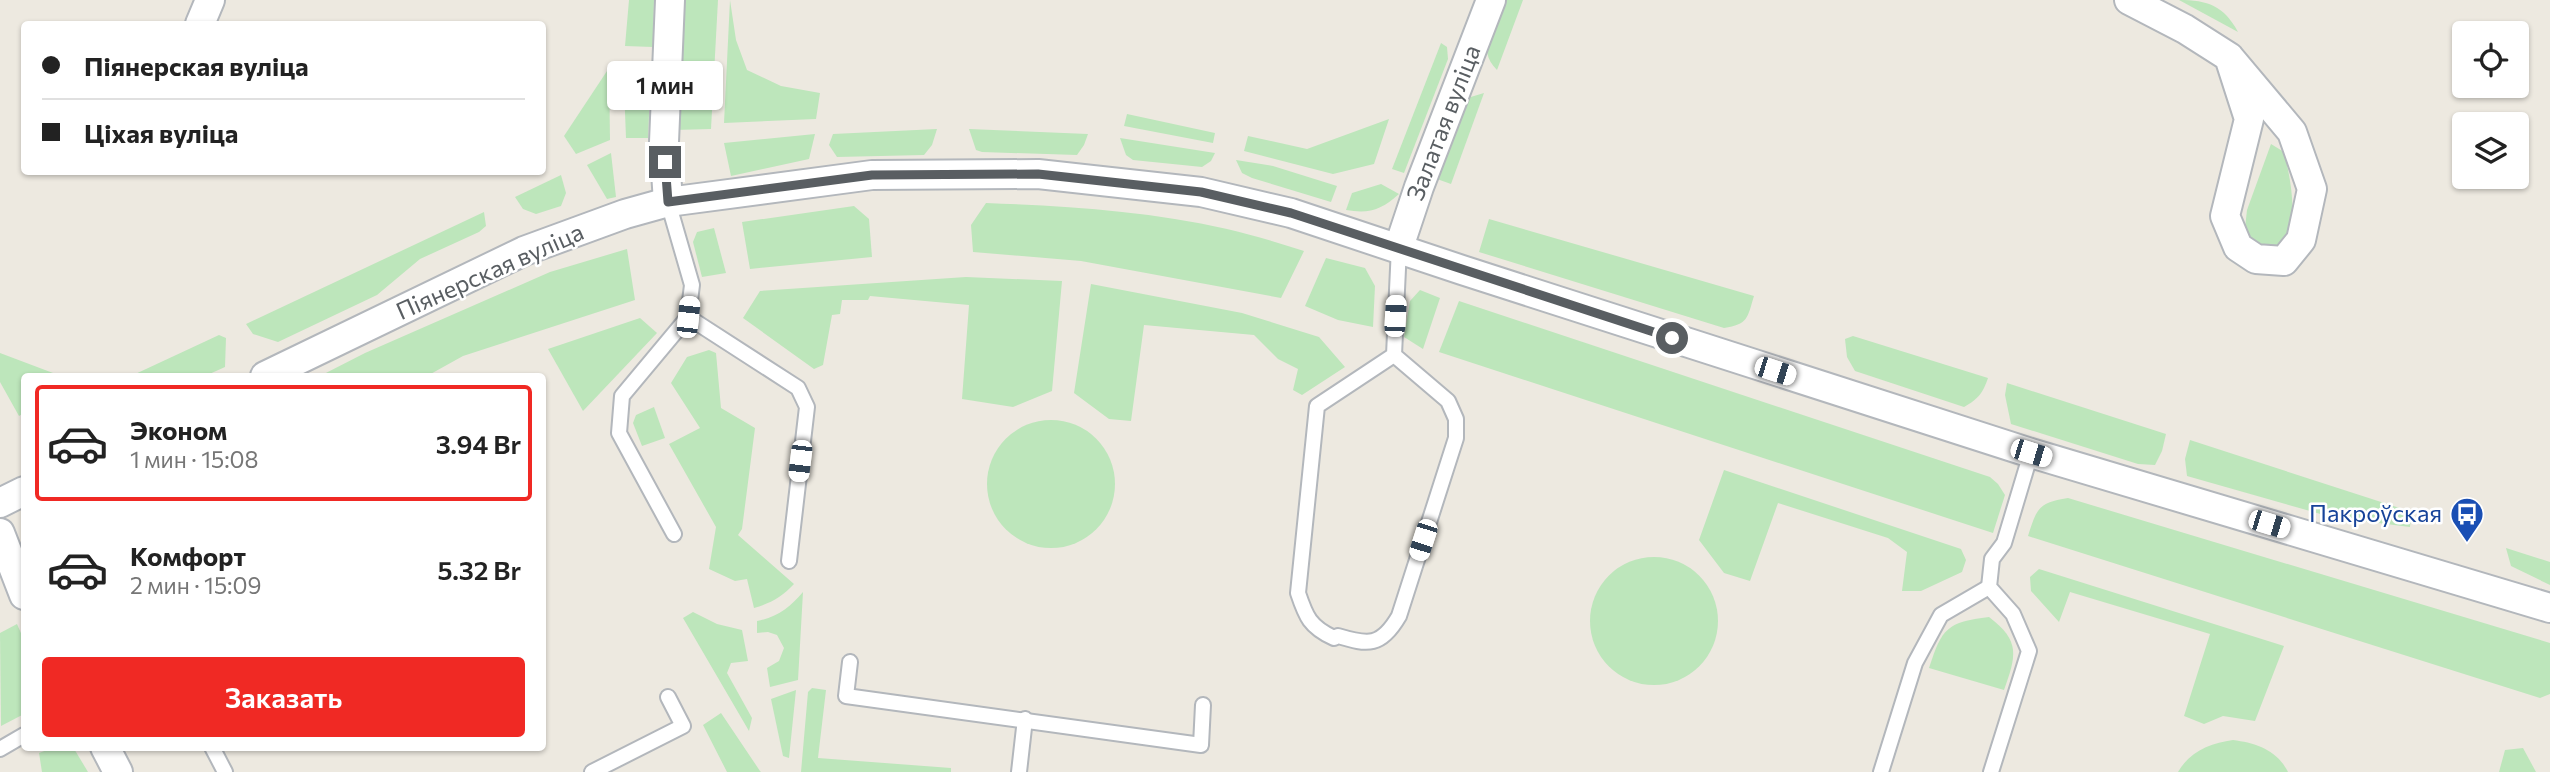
<!DOCTYPE html>
<html lang="ru">
<head>
<meta charset="utf-8">
<style>
	:root { --surface:#fff; --page:#f2f2f2; --text:#222; --muted:#767676; --line:#e0e0e0; --accent:#f02924 }
	body { margin:0; font-family:Commissioner,sans-serif; background:var(--page); color:var(--text); height:100vh; display:flex; flex-direction:column; font-size:26px; white-space:nowrap }
	* { box-sizing:border-box; margin:0 }
	p { font-size:23px; color:var(--muted) }
	.icon { flex:none; width:38px; height:38px; fill:none; stroke:currentColor; stroke-width:2; stroke-linecap:round; stroke-linejoin:round }
	.map { position:relative; flex:1; overflow:hidden }
	.details { position:absolute; left:21px; top:373px; width:525px; height:378px; display:flex; flex-direction:column; background:var(--surface); border-radius:7px; box-shadow:0 2px 5px #0004 }
	.details>* { flex:none }
	.top-card { position:absolute; left:21px; top:21px; width:525px; height:154px; border-radius:7px; box-shadow:0 2px 5px #0004; display:grid; align-content:center; height:154px; padding:0 21px; background:var(--surface) }
	.controls { position:absolute; left:2452px; top:21px; display:grid; gap:14px }
	.controls a { display:grid; place-items:center; width:77px; height:77px; border-radius:7px; background:var(--surface); box-shadow:0 2px 5px #0004; font-size:35px }
	.end { position:absolute; width:32px; height:32px; margin:-16px; border:9px solid #595e62; background:#fff; box-shadow:0 0 0 4px #fff }
	.from { border-radius:50% }
	.bubble { position:absolute; height:49px; border-radius:7px; background:var(--surface); box-shadow:0 2px 5px #0004; font-size:23px; font-weight:600; line-height:49px; text-align:center }
	.car { position:absolute; width:21px; height:42px; margin:-21px -10px; border-radius:9px; box-shadow:0 0 5px 2px #0007; background:linear-gradient(#fff 24%,#345 0 40%,#fff 0 76%,#345 0 86%,#fff 0) }
	.top-card b { display:flex; align-items:center; gap:24px; height:66px; font-size:26px }
	.top-card b+b { border-top:2px solid var(--line) }
	.top-card i { width:18px; height:18px; background:var(--text) }
	ul { padding:12px 0 0; list-style:none }
	li { display:flex; align-items:center; gap:21px; height:116px; margin:0 14px 10px; padding:0 7px; border:4px solid transparent; border-radius:7px }
	li div { flex:1 }
	li b { display:block; font-size:26px }
	li em { font-style:normal; font-weight:600 }
	li.current { border-color:var(--accent) }
	li>.icon { width:63px; height:63px; stroke-width:1.5 }
	.cta { display:flex; gap:14px; margin-top:auto; padding:14px 21px }
	.cta a { flex:1; height:80px; border-radius:7px; background:var(--accent); color:#fff; font-size:28px; font-weight:600; line-height:80px; text-align:center }
	.map>svg:first-child { display:block }
	.green { fill:#bde6bb }
	.lines { fill:none; stroke-linecap:round; stroke-linejoin:round }
	.lane-casing { stroke:#b3b7bc; stroke-width:18 }
	.street-casing { stroke:#b3b7bc; stroke-width:32 }
	.lane { stroke:#fff; stroke-width:14 }
	.street { stroke:#fff; stroke-width:28 }
	.route { stroke:#595e62; stroke-width:9 }
	.labels { text-anchor:middle; stroke-width:5; stroke-linejoin:round; paint-order:stroke }
	.street-label { font-size:24px; fill:#595e62; stroke:#fff }
	.transit-label { font-size:24px; fill:#164399; stroke:#fff; text-anchor:end }
</style>
</head>
<body>
<div class="map">
<svg width="2550" height="772" viewBox="0 0 2550 772">
	<rect width="100%" height="100%" fill="#ede9e0"/>
	<!-- green -->
	<g class="green">
		<polygon points="629,0 654,0 653,47 625,46"/>
		<polygon points="683,0 718,0 711,129 674,130"/>
		<polygon points="730,0 736,40 747,70 781,86 820,93 816,119 724,123"/>
		<path d="M1504,0H1523L1497,70C1475,48 1494,25 1504,0Z"/>
		<path d="M2179,0C2208,0 2224,6 2238,32Z"/>
		<polygon points="1441,43 1447,47 1448,59 1404,173 1392,169"/>
		<polygon points="623,62 644,64 651,71 648,138 626,138"/>
		<polygon points="609,68 610,140 576,154 564,136"/>
		<polygon points="1484,93 1451,184 1437,179 1464,99"/>
		<polygon points="1127,114 1215,133 1213,143 1124,126"/>
		<polygon points="1389,119 1374,164 1333,174 1244,151 1248,136 1307,149"/>
		<polygon points="937,129 932,145 924,155 837,157 829,145 833,134"/>
		<polygon points="969,129 1088,134 1084,145 1077,155 982,152 976,150"/>
		<polygon points="815,134 809,159 731,176 724,143"/>
		<polygon points="1120,138 1215,153 1211,161 1202,167 1133,160 1126,155"/>
		<path d="M2271,144L2284,152C2291,180 2309,263 2253,244L2245,228L2247,210Z"/>
		<polygon points="611,153 616,197 607,199 587,165"/>
		<polygon points="1236,160 1273,166 1337,186 1331,202 1252,178 1242,173"/>
		<polygon points="561,175 566,193 561,206 536,214 523,209 515,197"/>
		<path d="M1381,184L1399,194C1381,210 1369,214 1346,210L1352,193Z"/>
		<path d="M986,203C1066,206 1148,211 1227,229C1253,235 1279,243 1304,251L1281,298L1081,261L973,252L971,225Z"/>
		<polygon points="854,206 869,219 872,257 750,269 742,222"/>
		<polygon points="484,212 486,226 479,232 420,259 377,295 278,342 253,334 246,324"/>
		<path d="M1489,219L1754,296C1747,319 1748,324 1724,328L1479,252Z"/>
		<polygon points="714,228 726,273 702,277 693,242 697,232"/>
		<polygon points="627,249 635,300 463,356 427,376 320,376 365,353 550,272"/>
		<polygon points="1326,258 1365,268 1375,286 1373,327 1338,320 1305,306"/>
		<polygon points="966,277 1062,281 1052,391 1013,407 962,399 969,305 870,296 868,300 842,300 840,314 832,315 823,365 814,369 743,318 760,291"/>
		<polygon points="1091,284 1242,313 1319,337 1345,367 1302,395 1293,390 1298,369 1278,359 1254,335 1144,325 1131,421 1109,419 1074,393"/>
		<polygon points="1420,290 1440,298 1423,349 1404,337 1410,301"/>
		<polygon points="1459,301 1990,477 1998,484 2005,495 1993,533 1439,352"/>
		<polygon points="640,318 657,333 583,411 548,349"/>
		<polygon points="219,335 226,338 225,367 205,376 131,376"/>
		<path d="M1853,336L1988,378C1983,393 1978,399 1964,407L1855,371L1847,357L1845,339Z"/>
		<path d="M709,350L716,353L721,408L755,428L742,529L738,535L794,584C782,597 771,603 754,608L747,579L735,581L709,569L716,527L669,444L700,428L671,383L687,357Z"/>
		<polygon points="0,353 61,376 24,376 24,413 19,416 0,382"/>
		<polygon points="2007,383 2166,434 2162,451 2155,465 2138,464 2011,424 2005,395"/>
		<polygon points="654,407 665,438 642,446 633,423 636,415"/>
		<circle cx="1051" cy="484" r="64"/>
		<polygon points="2190,440 2412,512 2410,527 2331,517 2187,476 2185,459"/>
		<polygon points="1724,470 1961,549 1966,560 1962,572 1921,591 1902,591 1907,552 1888,538 1778,503 1750,581 1724,573 1699,540"/>
		<path d="M2068,498L2550,643V694L2540,698L2028,536C2037,508 2038,503 2068,498Z"/>
		<polygon points="2506,548 2550,562 2550,585 2511,566"/>
		<circle cx="1654" cy="621" r="64"/>
		<polygon points="2039,569 2284,646 2255,721 2223,716 2204,724 2184,716 2210,634 2070,592 2059,622 2031,591 2030,577"/>
		<path d="M803,592L798,680L770,687L767,668L779,661L784,648L777,635L768,632L757,633V621C778,617 790,607 803,592Z"/>
		<polygon points="693,612 717,624 742,630 748,661 731,663 727,673 752,718 749,731 683,618"/>
		<path d="M1989,617C2021,641 2016,656 2004,690L1929,668C1942,628 1947,622 1989,617Z"/>
		<polygon points="17,624 24,640 24,714 1,726 0,633"/>
		<polygon points="812,688 826,690 818,758 951,768 951,772 801,772 808,692"/>
		<polygon points="796,690 789,758 783,756 771,699"/>
		<polygon points="721,713 760,771 761,772 727,772 703,725"/>
		<path d="M2233,740C2256,743 2277,750 2288,772H2178C2190,751 2211,743 2233,740Z"/>
		<polygon points="55,747 73,747 88,772 42,772 39,753"/>
		<polygon points="2523,748 2536,772 2499,772 2505,750"/>
	</g>
	<g class="lines">
		<defs>
			<g id="lane">
				<polyline points="668,202 692,285 688,317 622,396 619,433 674,534"/>
				<polyline points="688,317 798,388 807,407 789,561"/>
				<path d="M1394,355L1317,406L1298,593C1306,617 1310,627 1334,638L1338,636C1368,645 1381,647 1399,616L1456,438V419L1448,401L1394,355L1399,247"/>
				<polyline points="850,662 846,696 1201,745 1203,705"/>
				<polyline points="212,747 225,772"/>
				<polyline points="0,749 24,735"/>
				<polyline points="592,772 683,726 668,697"/>
				<polyline points="1019,772 1025,719"/>
				<polyline points="1881,772 1915,663 1941,615 1989,587"/>
				<polyline points="1991,772 2029,651 2013,614 1989,587 1992,559 2004,543 2031,453"/>
			</g>
			<g id="street">
				<polyline points="2129,0 2185,29 2229,57 2292,132 2312,189 2301,240 2284,261 2256,259 2238,247 2225,216 2249,119 2229,57"/>
				<polyline points="200,24 210,0"/>
				<polyline points="668,202 664,142 670,0"/>
				<polyline points="1399,247 1419,187 1491,0"/>
				<polyline points="265,376 524,251 625,214 668,202 872,175 1038,174 1201,192 1291,213 1462,270 2031,453 2550,608"/>
				<polyline points="0,503 24,491"/>
				<polyline points="0,533 24,595"/>
				<polyline points="105,747 118,772"/>
			</g>
		</defs>
		<!-- lane casing -->
		<use href="#lane" class="lane-casing"/>
		<!-- street casing -->
		<use href="#street" class="street-casing"/>
		<!-- lane -->
		<use href="#lane" class="lane"/>
		<!-- street -->
		<use href="#street" class="street"/>
	</g>
	<g class="lines">
		<!-- route -->
		<polyline class="route" points="665,162 668,202 872,175 1038,174 1201,192 1291,213 1672,338"/>
	</g>
	<!-- icons -->
	<defs>
		<symbol id="bus-pin" viewBox="-11 -11 22 30"><path d="M0 17L-7.5 6A9.5 9.5 0 1 1 7.5 6Z" fill="#1a4fb4" stroke="#fff"/><path d="M-5-6H5V4H4V6H2V4H-2V6H-4V4H-5ZM-3.5-4V0h7V-4ZM-3.5 1.2v1.5H-2V1.2ZM2 1.2v1.5H3.5V1.2Z" fill="#fff"/></symbol>
	</defs>
	<g fill-rule="evenodd">
		<use href="#bus-pin" x="2448" y="495" width="38" height="52"/>
	</g>
	<g class="labels">
		<!-- street labels -->
		<g class="street-label">
			<text transform="translate(1444 123) rotate(-69)" y="8">Залатая вуліца</text>
			<text transform="translate(490 272) rotate(-24)" y="8">Піянерская вуліца</text>
		</g>
		<!-- transit labels -->
		<g class="transit-label">
			<text x="2442" y="522">Пакроўская</text>
		</g>
	</g>
</svg>
<div class="controls">
<a><svg class="icon" aria-label="locate" viewBox="0 0 24 24"><circle cx="12" cy="12" r="6"/><path d="M12 2v4M12 18v4M2 12h4M18 12h4"/></svg></a>
<a><svg class="icon" aria-label="layers" viewBox="0 0 24 24"><path d="M12 4l9 5-9 5-9-5zM3 14l9 5 9-5"/></svg></a>
</div>
<i class="end from" style="left:1672px;top:338px"></i>
<i class="end" style="left:665px;top:162px"></i>
<div class="bubble" style="left:607px;top:61px;width:116px">1 мин</div>
<i class="car" style="left:1395px;top:316px;rotate:3deg"></i>
<i class="car" style="left:688px;top:317px;rotate:6deg"></i>
<i class="car" style="left:1775px;top:371px;rotate:108deg"></i>
<i class="car" style="left:2031px;top:453px;rotate:107deg"></i>
<i class="car" style="left:800px;top:461px;rotate:187deg"></i>
<i class="car" style="left:2269px;top:524px;rotate:107deg"></i>
<i class="car" style="left:1423px;top:540px;rotate:198deg"></i>
<div class="top-card">
<b><i class="from"></i>Піянерская вуліца</b>
<b><i></i>Ціхая вуліца</b>
</div>
<section class="details">
<ul>
<li class="current"><svg class="icon" aria-label="car" viewBox="0 0 24 24"><path d="M5 17H2v-5l4-1 3-4h7l3 4 3 1v5h-3M9 17h6M6 11h13"/><circle cx="7" cy="17" r="2"/><circle cx="17" cy="17" r="2"/></svg><div><b>Эконом</b><p>1 мин · 15:08</p></div><em>3.94 Br</em></li>
<li><svg class="icon" aria-label="car" viewBox="0 0 24 24"><path d="M5 17H2v-5l4-1 3-4h7l3 4 3 1v5h-3M9 17h6M6 11h13"/><circle cx="7" cy="17" r="2"/><circle cx="17" cy="17" r="2"/></svg><div><b>Комфорт</b><p>2 мин · 15:09</p></div><em>5.32 Br</em></li>
</ul>
<div class="cta"><a>Заказать</a></div>
</section>
</div>
</body>
</html>
